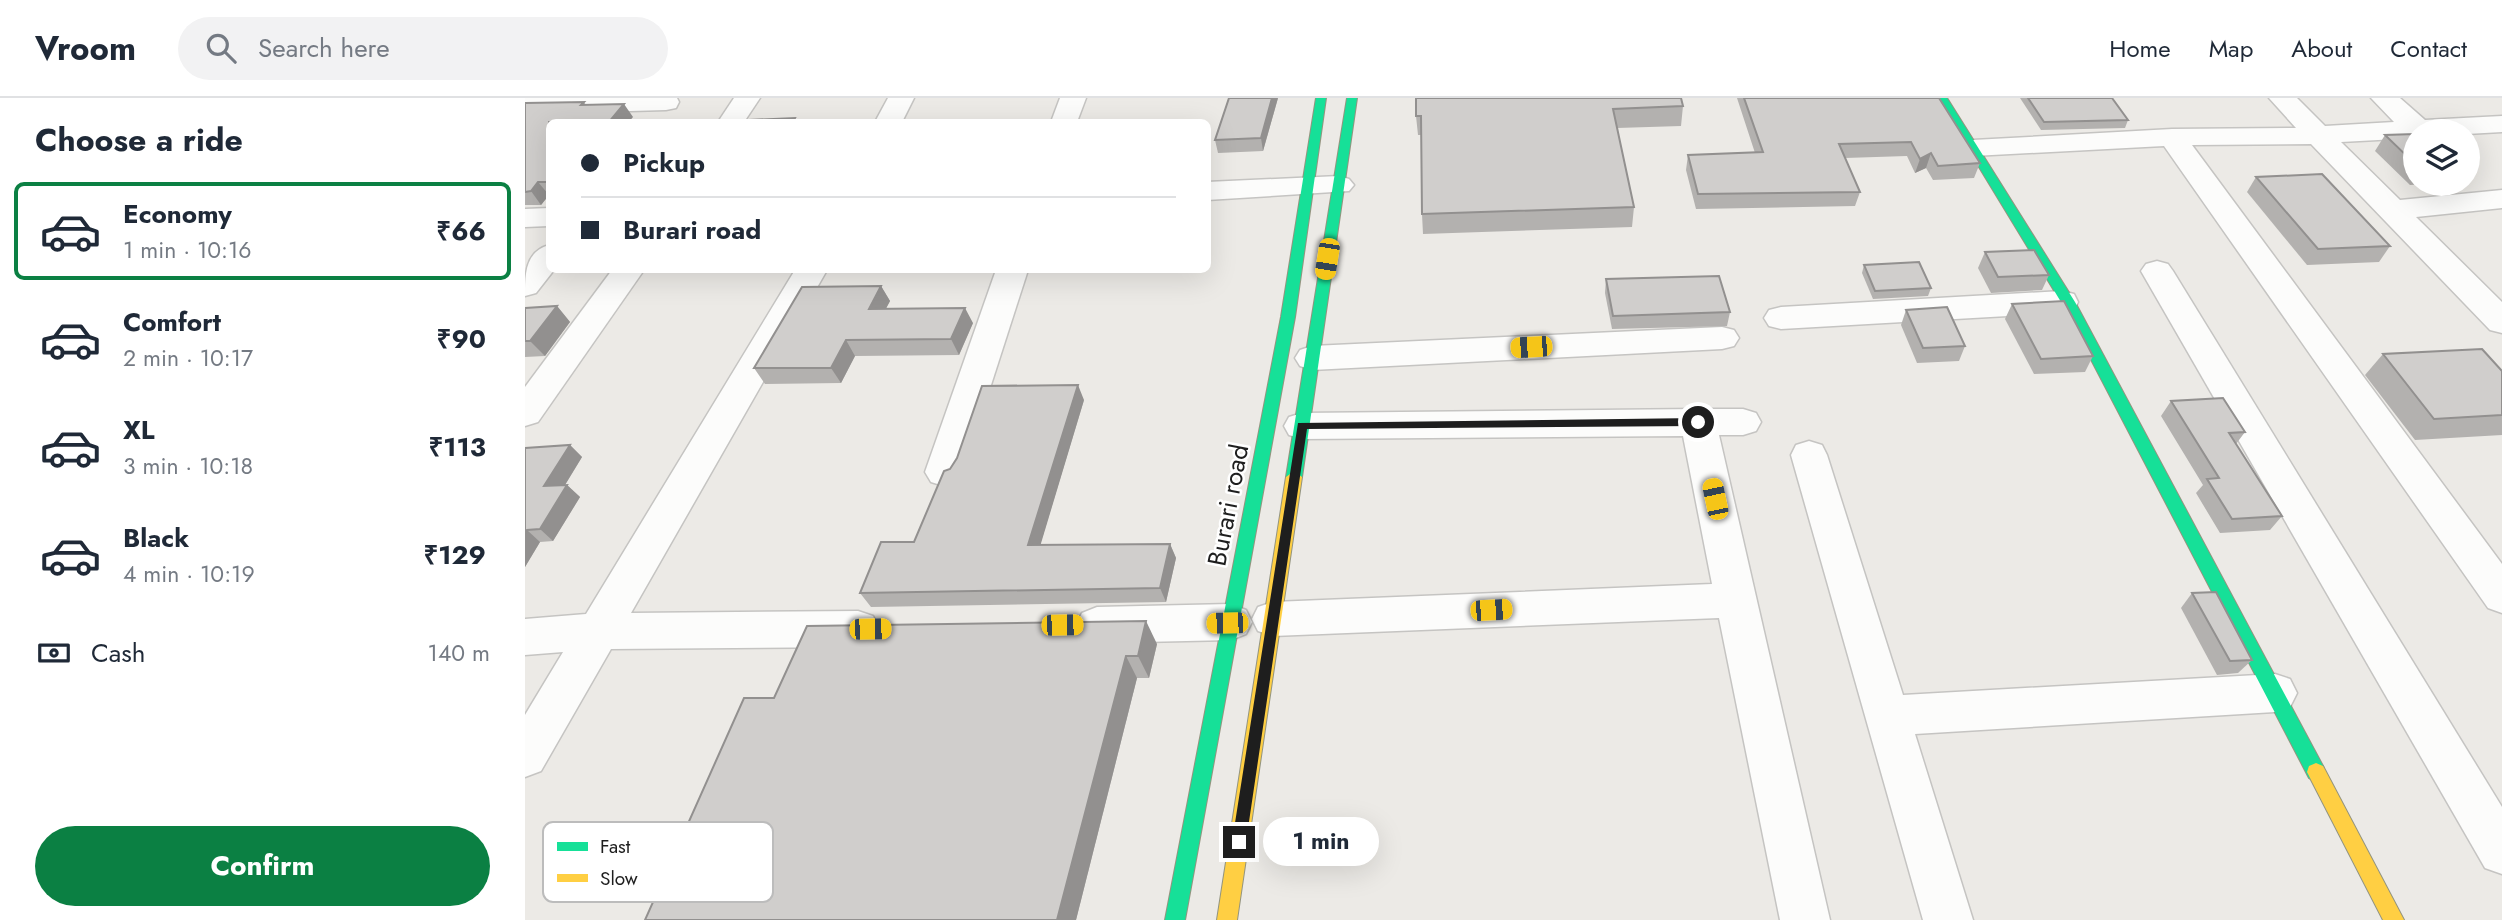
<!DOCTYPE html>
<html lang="en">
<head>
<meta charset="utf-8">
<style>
	:root { --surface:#fff; --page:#f2f2f3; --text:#1f2937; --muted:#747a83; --line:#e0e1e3; --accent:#0b8043 }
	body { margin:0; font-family:Jost,sans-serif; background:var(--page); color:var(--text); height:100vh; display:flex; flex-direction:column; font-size:26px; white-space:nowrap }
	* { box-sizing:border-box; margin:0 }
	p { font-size:23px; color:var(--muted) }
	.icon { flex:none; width:38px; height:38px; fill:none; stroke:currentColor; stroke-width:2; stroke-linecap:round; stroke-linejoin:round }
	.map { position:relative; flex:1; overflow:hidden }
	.panel { display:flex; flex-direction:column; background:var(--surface); width:525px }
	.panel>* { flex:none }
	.top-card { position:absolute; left:21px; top:21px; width:665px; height:154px; border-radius:10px; box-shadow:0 7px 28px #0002; display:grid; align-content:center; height:154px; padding:0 35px; background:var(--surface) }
	.fabs { position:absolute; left:1878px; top:21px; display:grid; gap:14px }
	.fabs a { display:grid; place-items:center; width:77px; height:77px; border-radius:50%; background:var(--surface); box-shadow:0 7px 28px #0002; font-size:35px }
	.end { position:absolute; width:32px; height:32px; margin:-16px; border:9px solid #1e1e1e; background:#fff; box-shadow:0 0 0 4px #fff }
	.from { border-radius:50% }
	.bubble { position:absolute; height:49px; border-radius:24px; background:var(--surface); box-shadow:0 7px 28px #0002; font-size:23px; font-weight:700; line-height:49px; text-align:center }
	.car { position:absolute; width:21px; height:42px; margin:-21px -10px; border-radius:9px; box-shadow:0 0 5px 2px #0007; background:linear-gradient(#f5c518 24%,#345 0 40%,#f5c518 0 76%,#345 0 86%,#f5c518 0) }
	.top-card b { display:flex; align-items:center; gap:24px; height:66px; font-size:26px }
	.top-card b+b { border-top:2px solid var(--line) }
	.top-card i { width:18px; height:18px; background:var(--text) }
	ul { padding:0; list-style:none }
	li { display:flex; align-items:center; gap:21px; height:98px; margin:0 14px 10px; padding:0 21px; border:4px solid transparent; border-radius:10px }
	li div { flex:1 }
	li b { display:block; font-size:26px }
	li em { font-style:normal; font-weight:700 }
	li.selected { border-color:var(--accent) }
	li>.icon { width:63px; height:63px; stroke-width:1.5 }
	h2 { padding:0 35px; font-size:32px; line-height:84px }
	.pay { display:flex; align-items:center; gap:18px; height:77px; padding:0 35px; font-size:26px }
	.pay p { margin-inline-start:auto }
	.cta { display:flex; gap:14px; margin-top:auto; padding:14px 35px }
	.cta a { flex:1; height:80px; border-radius:42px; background:var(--accent); color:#fff; font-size:28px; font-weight:700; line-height:80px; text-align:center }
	header { display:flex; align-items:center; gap:42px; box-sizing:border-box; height:98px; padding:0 35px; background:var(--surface); border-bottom:2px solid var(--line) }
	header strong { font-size:33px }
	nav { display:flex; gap:38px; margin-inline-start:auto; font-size:24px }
	.search { width:490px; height:63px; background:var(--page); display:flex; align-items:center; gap:18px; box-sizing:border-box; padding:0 24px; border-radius:38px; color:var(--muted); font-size:26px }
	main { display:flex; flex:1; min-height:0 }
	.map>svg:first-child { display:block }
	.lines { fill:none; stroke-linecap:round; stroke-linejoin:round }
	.street-casing { stroke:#c5c4c2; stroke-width:3 }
	.fast-casing { stroke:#93947f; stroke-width:2 }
	.slow-casing { stroke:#93947f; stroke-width:2 }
	.street { fill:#fcfcfb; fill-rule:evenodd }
	.fast { fill:#16e098; fill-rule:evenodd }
	.slow { fill:#ffcf43; fill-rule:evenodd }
	.wall { fill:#b3b1af }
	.shaded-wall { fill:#92908f }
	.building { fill:#d0cecc; stroke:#92908f; stroke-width:2 }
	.route { fill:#1e1e1e }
	.labels { text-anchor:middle; stroke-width:5; stroke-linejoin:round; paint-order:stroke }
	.street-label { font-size:26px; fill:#1e1e1e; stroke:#fff }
	.key { fill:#fff; stroke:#bcbcbc; stroke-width:2 }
	.key-label { font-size:19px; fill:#1e1e1e }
</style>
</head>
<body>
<header>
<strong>Vroom</strong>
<div class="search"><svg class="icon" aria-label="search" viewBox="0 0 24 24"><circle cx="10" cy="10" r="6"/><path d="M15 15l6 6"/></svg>Search here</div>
<nav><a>Home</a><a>Map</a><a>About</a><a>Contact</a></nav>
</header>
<main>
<section class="panel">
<h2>Choose a ride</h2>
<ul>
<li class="selected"><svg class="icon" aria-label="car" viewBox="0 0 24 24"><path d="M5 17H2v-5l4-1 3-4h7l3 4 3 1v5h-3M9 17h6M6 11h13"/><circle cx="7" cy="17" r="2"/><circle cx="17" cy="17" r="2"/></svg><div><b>Economy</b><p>1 min · 10:16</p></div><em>₹66</em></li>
<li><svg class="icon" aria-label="car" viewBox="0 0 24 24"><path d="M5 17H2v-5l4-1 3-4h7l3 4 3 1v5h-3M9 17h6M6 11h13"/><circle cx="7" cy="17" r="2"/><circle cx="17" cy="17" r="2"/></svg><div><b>Comfort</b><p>2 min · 10:17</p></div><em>₹90</em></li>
<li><svg class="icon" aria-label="car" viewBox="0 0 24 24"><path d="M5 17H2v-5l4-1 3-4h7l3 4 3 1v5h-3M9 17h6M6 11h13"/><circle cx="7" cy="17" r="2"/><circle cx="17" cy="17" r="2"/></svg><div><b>XL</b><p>3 min · 10:18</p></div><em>₹113</em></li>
<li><svg class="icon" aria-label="car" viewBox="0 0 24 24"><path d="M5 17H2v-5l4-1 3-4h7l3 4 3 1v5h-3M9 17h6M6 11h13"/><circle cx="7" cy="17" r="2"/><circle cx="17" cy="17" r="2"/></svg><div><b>Black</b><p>4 min · 10:19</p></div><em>₹129</em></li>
</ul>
<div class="pay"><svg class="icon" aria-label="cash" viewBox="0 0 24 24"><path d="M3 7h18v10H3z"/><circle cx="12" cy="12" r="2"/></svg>Cash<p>140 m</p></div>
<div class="cta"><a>Confirm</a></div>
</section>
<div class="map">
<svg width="1977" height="822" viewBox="0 0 1977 822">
	<rect width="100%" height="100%" fill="#eceae6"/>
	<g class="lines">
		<defs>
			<g id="street">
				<polygon points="0,0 152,0 154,4 151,10 141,12 0,16"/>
				<polygon points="209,0 235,0 219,24 193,24"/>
				<polygon points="363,0 389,0 377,24 350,24"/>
				<polygon points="535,0 561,0 552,24 526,24"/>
				<polygon points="1744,0 1772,0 1800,28 1869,24 1846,0 1875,0 1900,22 1977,18 1977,34 1942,36 1942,33 1890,33 1890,40 1816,44 1875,102 1977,92 1977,110 1891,119 1977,204 1977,235 1965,232 1786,46 1667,47 1977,466 1977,515 1963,510 1639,48 1448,58 1438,56 1434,50 1438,44 1448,42 1647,31 1771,30"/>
				<polygon points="814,78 824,81 829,87 824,93 682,102 682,84"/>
				<polygon points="24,110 24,128 0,129 0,111"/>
				<path d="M24,147V172H29L11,195L0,198C0,176 0,154 24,147Z"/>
				<polygon points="1632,163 1643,166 1648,173 1977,709 1977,776 1960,770 1616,173 1621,166"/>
				<polygon points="87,172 119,172 13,324 0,328 0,289"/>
				<polygon points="270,172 302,172 106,515 333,513 348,518 354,531 348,544 333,549 86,551 16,673 0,679 0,617 38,554 0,557 0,521 61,516"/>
				<polygon points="471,172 503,172 438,374 432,384 419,388 406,384 400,374"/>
				<polygon points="1537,193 1549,196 1553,204 1549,212 1537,215 1256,231 1244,228 1239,220 1244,212 1256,209"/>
				<polygon points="1197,229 1209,232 1214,240 1209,248 1197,251 787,272 775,268 770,260 775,252 787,248"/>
				<polygon points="1173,311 1218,311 1231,315 1236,324 1231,333 1218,337 1194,337 1305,822 1255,822 1194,520 748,538 733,533 727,521 733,509 748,504 1187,486 1158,338 777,341 764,337 759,328 764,319 777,315"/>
				<polygon points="1284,343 1297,347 1302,357 1378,597 1750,576 1765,581 1772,595 1765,609 1750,614 1390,636 1448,822 1398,822 1266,357 1271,347"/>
				<polygon points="706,506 721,512 727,524 721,536 706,542 572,545 557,539 551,527 557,515 572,509"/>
			</g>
			<g id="fast">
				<polygon points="791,0 801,0 770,219 660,822 640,822 756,219"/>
				<polygon points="822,0 832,0 777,379 769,385 761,379"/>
				<polygon points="1412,0 1422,0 1550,204 1798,668 1800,674 1798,680 1791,683 1784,680 1536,204"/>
			</g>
			<g id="slow">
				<polygon points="769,373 777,379 712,822 692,822 761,379"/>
				<polygon points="1791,665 1798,668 1879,822 1858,822 1782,674 1784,668"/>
			</g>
		</defs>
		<!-- street casing -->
		<use href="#street" class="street-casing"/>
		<!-- fast casing -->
		<use href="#fast" class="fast-casing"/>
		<!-- slow casing -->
		<use href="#slow" class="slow-casing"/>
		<!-- street -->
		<use href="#street" class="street"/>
		<!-- fast -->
		<use href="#fast" class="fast"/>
		<!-- slow -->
		<use href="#slow" class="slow"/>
	</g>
	<!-- wall -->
	<g class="wall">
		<polygon points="753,0 738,53 693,55 690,42"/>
		<polygon points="1212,0 1414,0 1455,65 1449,80 1408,82 1401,70 1390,75 1382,58 1320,60 1335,94 1330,108 1171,111 1161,72 1163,57 1230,55"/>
		<polygon points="1495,0 1587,0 1603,22 1600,30 1516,32"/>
		<polygon points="59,4 61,7 108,19 24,24 24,97 16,107 0,107 0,5"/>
		<polygon points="1158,8 1156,28 1092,30 1109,109 1107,129 898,136 897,116 896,37 893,37 891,18"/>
		<polygon points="1890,36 1890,86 1903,86 1885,87 1850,53 1860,37"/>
		<polygon points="1942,61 1950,68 1942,78"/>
		<polygon points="1731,79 1865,148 1854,164 1782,167 1722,94"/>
		<polygon points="1460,154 1524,177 1517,192 1466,195 1453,170"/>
		<polygon points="1339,167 1406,190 1403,198 1348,201 1337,175"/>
		<polygon points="1081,181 1205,214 1202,228 1087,231 1080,195"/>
		<polygon points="356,188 365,203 361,210 448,225 434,257 330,258 316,285 240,286 229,270"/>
		<polygon points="1487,206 1568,258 1560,274 1509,276 1480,221"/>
		<polygon points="32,208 45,224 20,258 0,259 0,210"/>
		<polygon points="1381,212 1440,248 1434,263 1392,265 1376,227"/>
		<polygon points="1858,256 1977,273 1977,337 1890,342 1840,277"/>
		<polygon points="559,302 515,447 645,446 651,460 641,504 346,509 335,495 389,444 425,371"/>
		<polygon points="1646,303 1720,334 1711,346 1757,418 1745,432 1695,435 1671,395 1678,387 1636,318"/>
		<polygon points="45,347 57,359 40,387 42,387 55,399 28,443 15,444 0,469 0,350"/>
		<polygon points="1667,495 1727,562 1713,575 1692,577 1656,510"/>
		<polygon points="632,546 624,580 612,580 551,822 120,822 249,600"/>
	</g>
	<!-- shaded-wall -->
	<g class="shaded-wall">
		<polygon points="747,0 753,0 738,53 736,40"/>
		<polygon points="99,6 108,19 104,24 84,24"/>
		<polygon points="1406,55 1401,70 1390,75 1395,61"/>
		<polygon points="13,84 24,97 16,107 6,93"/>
		<polygon points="356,188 365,203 353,226 344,211"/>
		<polygon points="32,208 45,224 20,258 5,243"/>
		<polygon points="440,210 448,225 434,257 426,241"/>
		<polygon points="321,242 330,258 316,285 306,270"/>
		<polygon points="553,287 559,302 511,462 503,447"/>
		<polygon points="45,347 57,359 32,400 19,388"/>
		<polygon points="42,387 55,399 28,443 15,431"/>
		<polygon points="2,432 15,444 0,469 0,435"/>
		<polygon points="645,446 651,460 641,504 635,490"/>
		<polygon points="621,523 632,546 624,580 613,558"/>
		<polygon points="601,558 612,580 551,822 532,822"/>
	</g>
	<!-- building -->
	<g class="building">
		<polygon points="704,0 747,0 736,40 690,42"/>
		<polygon points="891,0 1156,0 1158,8 1088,11 1109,109 897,116 896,18 891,18"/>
		<polygon points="1219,0 1414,0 1455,65 1413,68 1406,55 1395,61 1386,44 1314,46 1335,94 1173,96 1163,57 1238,54"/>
		<polygon points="1503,0 1587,0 1603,22 1519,24"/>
		<polygon points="59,4 56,7 99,6 84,24 24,24 24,84 13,84 6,93 0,94 0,5"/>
		<polygon points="270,20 268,24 201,24 202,23"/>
		<polygon points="1890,36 1890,66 1860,37"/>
		<polygon points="1942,61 1950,68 1942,69"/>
		<polygon points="1797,76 1865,148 1793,151 1731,79"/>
		<polygon points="1509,152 1524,177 1473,179 1460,154"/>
		<polygon points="1394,164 1406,190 1350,193 1339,167"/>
		<polygon points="1194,178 1205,214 1088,218 1081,181"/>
		<polygon points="356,188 344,211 440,210 426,241 321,242 306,270 229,270 277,189"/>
		<polygon points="1539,203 1568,258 1516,261 1487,206"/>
		<polygon points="32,208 5,243 0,243 0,210"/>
		<polygon points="1422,209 1440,248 1398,250 1381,212"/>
		<polygon points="1957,251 1977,273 1977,317 1909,321 1858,256"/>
		<polygon points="553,287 503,447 645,446 635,490 335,495 356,444 389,444 419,373 425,371 432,360 457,288"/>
		<polygon points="1698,300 1720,334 1704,335 1757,418 1707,421 1682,381 1694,380 1646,303"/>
		<polygon points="45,347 19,388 42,387 15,431 2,432 0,435 0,350"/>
		<polygon points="1691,494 1727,562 1705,563 1667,495"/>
		<polygon points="621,523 613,558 601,558 532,822 120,822 219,600 249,600 282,528"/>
	</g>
	<!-- route -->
	<polygon class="route" points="1173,320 1179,324 1173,328 782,331 721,744 714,751 709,749 707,744 773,325"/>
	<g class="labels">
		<!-- street labels -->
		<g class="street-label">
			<text transform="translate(703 407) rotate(-79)" y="9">Burari road</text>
		</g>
	</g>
	<!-- legend -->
	<rect x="18" y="724" width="230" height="80" rx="10" class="key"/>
	<rect x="32" y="744" width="31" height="9" fill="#16e098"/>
	<rect x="32" y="776" width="31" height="8" fill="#ffcf43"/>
	<g class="key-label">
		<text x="75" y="755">Fast</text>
		<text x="75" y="787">Slow</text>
	</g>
</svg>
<div class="fabs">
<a><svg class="icon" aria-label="layers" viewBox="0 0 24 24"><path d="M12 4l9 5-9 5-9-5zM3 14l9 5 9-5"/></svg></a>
</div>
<i class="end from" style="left:1173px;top:324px"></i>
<i class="end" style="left:714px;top:744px"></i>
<div class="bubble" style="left:738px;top:719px;width:116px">1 min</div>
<i class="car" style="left:802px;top:161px;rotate:189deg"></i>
<i class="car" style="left:1006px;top:249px;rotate:267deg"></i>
<i class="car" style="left:1190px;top:401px;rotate:348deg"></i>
<i class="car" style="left:966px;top:512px;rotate:87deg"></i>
<i class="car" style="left:702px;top:525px;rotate:269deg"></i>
<i class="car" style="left:537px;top:527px;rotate:89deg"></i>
<i class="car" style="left:345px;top:531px;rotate:89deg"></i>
<div class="top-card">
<b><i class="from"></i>Pickup</b>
<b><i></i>Burari road</b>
</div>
</div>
</main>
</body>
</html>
